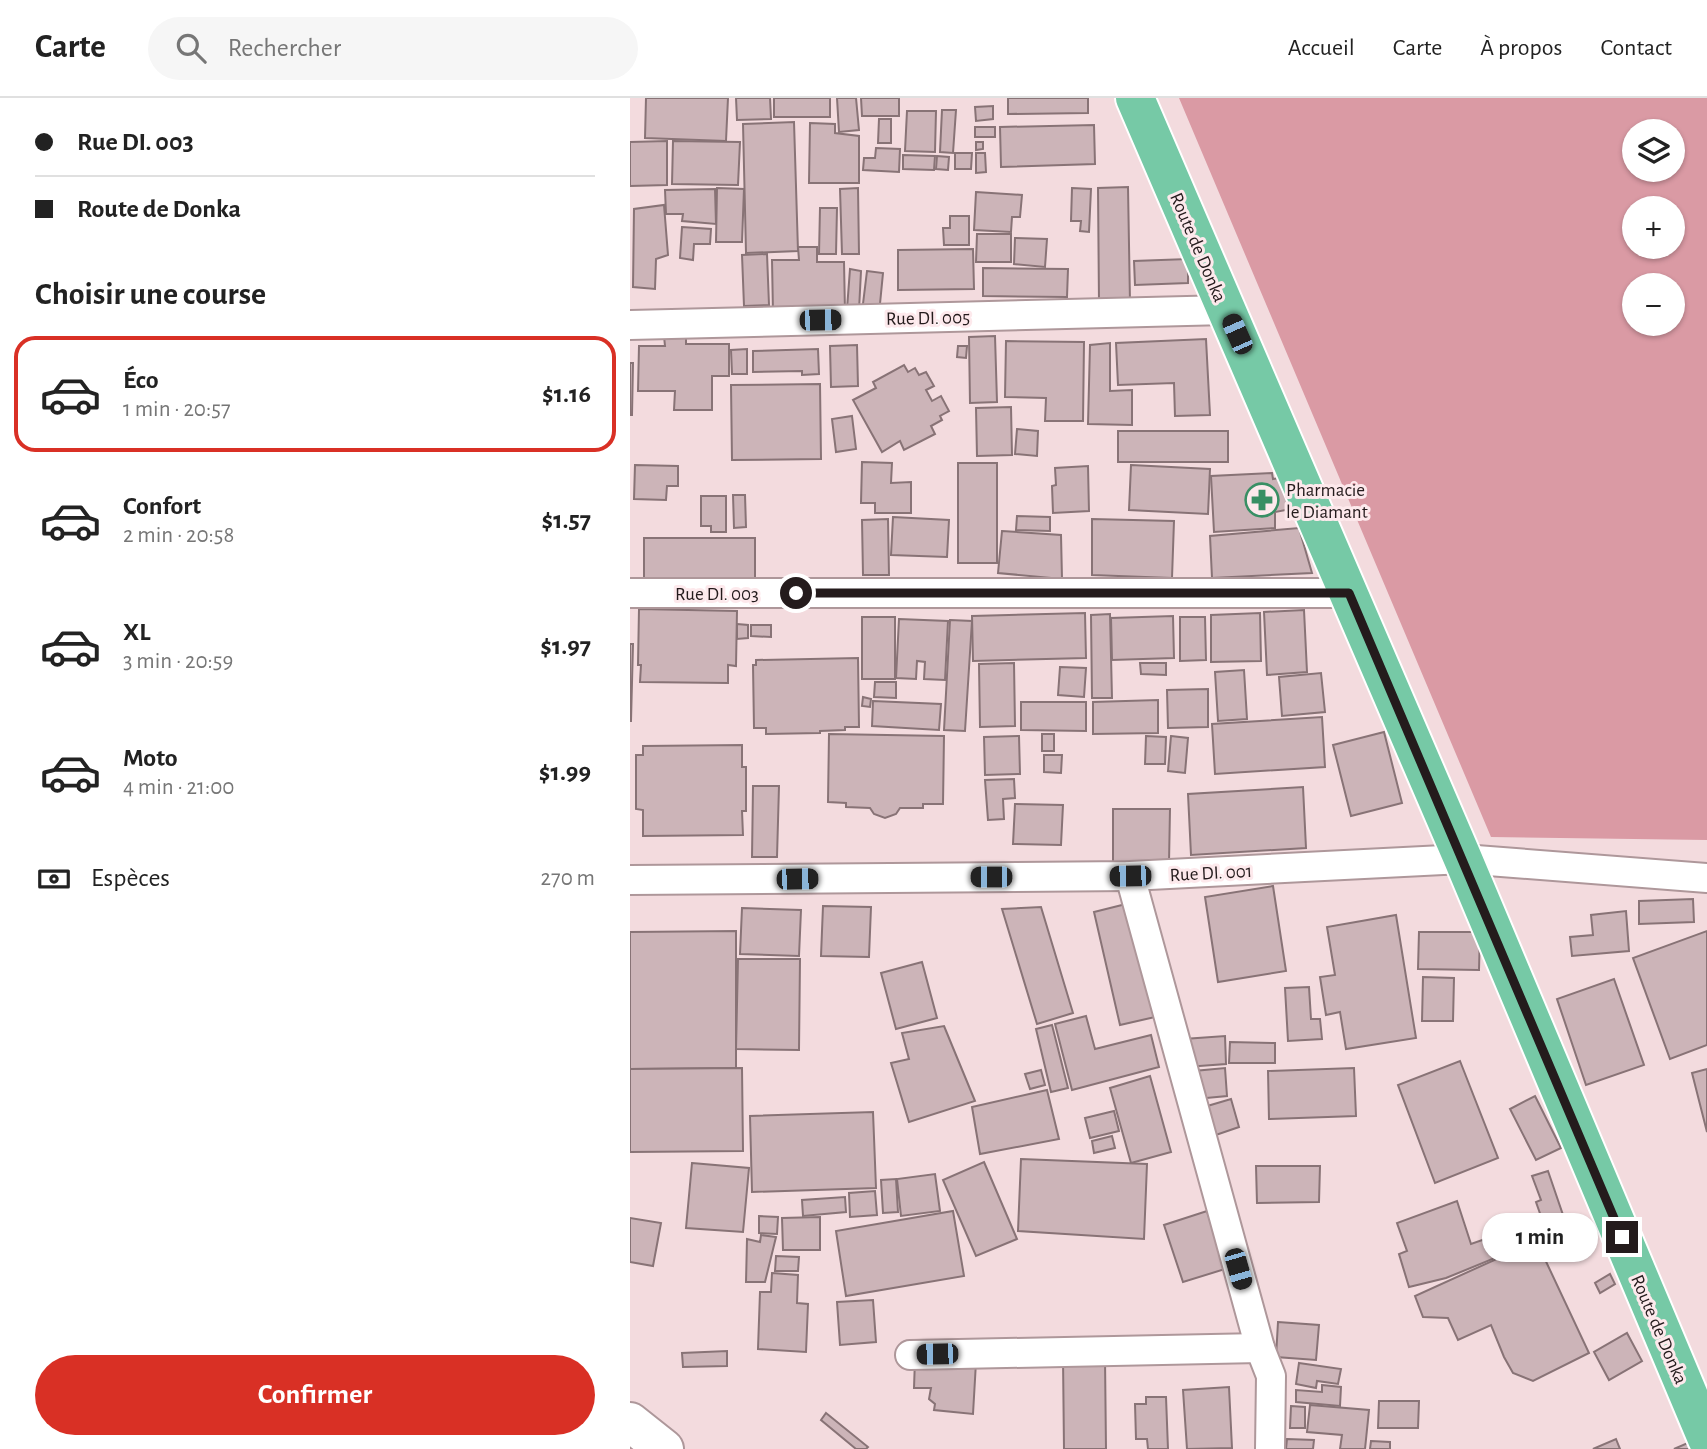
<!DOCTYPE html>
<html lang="fr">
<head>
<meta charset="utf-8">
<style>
	:root { --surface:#fff; --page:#f6f6f6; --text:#222; --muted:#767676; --line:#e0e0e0; --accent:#d93025 }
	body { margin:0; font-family:"Alegreya Sans",sans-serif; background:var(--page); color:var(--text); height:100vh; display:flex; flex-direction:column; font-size:26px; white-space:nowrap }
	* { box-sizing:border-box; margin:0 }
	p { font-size:23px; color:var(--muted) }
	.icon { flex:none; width:38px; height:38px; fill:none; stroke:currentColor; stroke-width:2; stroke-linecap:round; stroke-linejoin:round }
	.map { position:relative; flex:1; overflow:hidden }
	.panel { display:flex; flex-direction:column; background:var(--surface); width:630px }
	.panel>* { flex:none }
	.banner { display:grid; align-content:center; height:154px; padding:0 35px; background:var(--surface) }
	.buttons { position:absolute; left:992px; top:21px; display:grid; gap:14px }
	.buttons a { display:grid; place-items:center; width:63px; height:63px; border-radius:50%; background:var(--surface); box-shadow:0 2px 5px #0004; font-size:35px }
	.end { position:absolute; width:32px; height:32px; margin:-16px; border:9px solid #241b1c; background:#fff; box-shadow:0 0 0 4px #fff }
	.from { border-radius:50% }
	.bubble { position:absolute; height:49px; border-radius:24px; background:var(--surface); box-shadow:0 2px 5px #0004; font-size:23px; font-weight:600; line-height:49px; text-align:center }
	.car { position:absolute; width:21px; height:42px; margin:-21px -10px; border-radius:9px; box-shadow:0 0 5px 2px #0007; background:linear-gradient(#222 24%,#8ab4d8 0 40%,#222 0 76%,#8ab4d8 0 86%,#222 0) }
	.banner b { display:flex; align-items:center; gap:24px; height:66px; font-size:26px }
	.banner b+b { border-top:2px solid var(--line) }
	.banner i { width:18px; height:18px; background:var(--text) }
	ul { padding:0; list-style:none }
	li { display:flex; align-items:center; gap:21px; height:116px; margin:0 14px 10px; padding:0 21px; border:4px solid transparent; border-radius:21px }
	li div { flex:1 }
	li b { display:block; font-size:26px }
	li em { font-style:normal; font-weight:600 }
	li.on { border-color:var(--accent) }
	li>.icon { width:63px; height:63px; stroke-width:1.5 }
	h2 { padding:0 35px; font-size:32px; line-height:84px }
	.pay { display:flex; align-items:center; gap:18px; height:77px; padding:0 35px; font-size:26px }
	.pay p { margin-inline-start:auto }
	.cta { display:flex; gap:14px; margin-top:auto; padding:14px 35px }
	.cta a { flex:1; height:80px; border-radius:42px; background:var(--accent); color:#fff; font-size:28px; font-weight:600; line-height:80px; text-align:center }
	header { display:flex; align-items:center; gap:42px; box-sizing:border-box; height:98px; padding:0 35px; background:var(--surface); border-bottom:2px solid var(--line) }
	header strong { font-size:33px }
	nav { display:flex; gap:38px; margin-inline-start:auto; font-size:24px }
	.search { width:490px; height:63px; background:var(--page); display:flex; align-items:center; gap:18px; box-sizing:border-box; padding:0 24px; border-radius:38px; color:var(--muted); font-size:26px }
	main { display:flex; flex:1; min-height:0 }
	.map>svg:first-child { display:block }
	.forest { fill:#da9aa4; fill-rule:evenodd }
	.building { fill:#ccb4b8; stroke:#887376; stroke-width:2 }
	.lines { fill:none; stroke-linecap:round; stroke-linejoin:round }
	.minor-casing { stroke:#ae979a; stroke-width:32 }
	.secondary-casing { stroke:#ae979a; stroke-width:42 }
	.primary-casing { stroke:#fff; stroke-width:42 }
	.minor { stroke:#fff; stroke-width:28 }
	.secondary { stroke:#fff; stroke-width:38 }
	.primary { stroke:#76c9a6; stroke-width:38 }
	.route { stroke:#241b1c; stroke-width:9 }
	.labels { text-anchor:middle; stroke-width:6; stroke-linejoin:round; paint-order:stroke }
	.street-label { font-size:19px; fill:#241b1c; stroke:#fde9ec }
	.poi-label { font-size:19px; fill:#241b1c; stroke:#fde9ec; text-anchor:start }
</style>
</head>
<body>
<header>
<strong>Carte</strong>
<div class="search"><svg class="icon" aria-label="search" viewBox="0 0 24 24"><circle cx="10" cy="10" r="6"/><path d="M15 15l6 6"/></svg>Rechercher</div>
<nav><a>Accueil</a><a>Carte</a><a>À propos</a><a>Contact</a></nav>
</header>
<main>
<section class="panel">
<div class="banner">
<b><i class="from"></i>Rue DI. 003</b>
<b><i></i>Route de Donka</b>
</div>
<h2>Choisir une course</h2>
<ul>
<li class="on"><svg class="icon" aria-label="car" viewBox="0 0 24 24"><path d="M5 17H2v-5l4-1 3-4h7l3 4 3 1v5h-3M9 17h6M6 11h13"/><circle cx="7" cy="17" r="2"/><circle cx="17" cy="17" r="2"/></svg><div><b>Éco</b><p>1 min · 20:57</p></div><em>$1.16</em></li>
<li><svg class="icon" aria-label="car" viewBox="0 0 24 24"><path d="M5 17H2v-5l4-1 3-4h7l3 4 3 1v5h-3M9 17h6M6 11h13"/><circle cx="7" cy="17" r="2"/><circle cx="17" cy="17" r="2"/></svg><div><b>Confort</b><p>2 min · 20:58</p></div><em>$1.57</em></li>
<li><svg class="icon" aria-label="car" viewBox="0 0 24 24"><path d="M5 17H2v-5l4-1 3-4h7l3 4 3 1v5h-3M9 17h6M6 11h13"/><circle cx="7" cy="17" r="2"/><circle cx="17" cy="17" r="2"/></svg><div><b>XL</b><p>3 min · 20:59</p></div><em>$1.97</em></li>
<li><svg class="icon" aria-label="car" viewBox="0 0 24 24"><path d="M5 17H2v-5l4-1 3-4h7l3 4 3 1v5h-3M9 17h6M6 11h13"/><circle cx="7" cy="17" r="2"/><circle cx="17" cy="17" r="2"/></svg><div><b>Moto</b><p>4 min · 21:00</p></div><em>$1.99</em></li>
</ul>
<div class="pay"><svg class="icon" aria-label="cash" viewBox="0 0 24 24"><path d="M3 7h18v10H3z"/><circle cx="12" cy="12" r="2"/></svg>Espèces<p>270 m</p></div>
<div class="cta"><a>Confirmer</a></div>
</section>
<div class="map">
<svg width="1077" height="1351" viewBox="0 0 1077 1351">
	<rect width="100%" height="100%" fill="#f3dbde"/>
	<!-- forest -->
	<path class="forest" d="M549,0H1077V742L861,739ZM1004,33H1043V72H1004ZM1004,110H1043V149H1004ZM1004,187H1043V226H1004Z"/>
	<!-- building -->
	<g class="building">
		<polygon points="16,0 98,0 96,43 15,40"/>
		<polygon points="106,0 140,0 141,21 107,22"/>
		<rect x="144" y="0" width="56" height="19"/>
		<polygon points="207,0 226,0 229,32 209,34"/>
		<polygon points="231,0 269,0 269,18 232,18"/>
		<polygon points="378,0 458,0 458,15 378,16"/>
		<polygon points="363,8 363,21 346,23 345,9"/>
		<polygon points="312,12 326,12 323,55 310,54"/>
		<polygon points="277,13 306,13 305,54 275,53"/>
		<polygon points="249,21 261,21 261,45 248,45"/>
		<polygon points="164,24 168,153 116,155 113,26"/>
		<polygon points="180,25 205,26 205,35 229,38 229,85 179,85"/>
		<polygon points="464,27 465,66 371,69 370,29"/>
		<rect x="345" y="29" width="20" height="10"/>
		<polygon points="37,43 37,87 0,88 0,44"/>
		<polygon points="43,43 110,44 108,87 42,86"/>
		<polygon points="346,44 353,44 353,51 346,52"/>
		<polygon points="246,50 270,51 269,74 233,72 234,60 245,60"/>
		<polygon points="325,55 342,55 341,71 325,71"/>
		<polygon points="346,55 355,55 356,74 346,75"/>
		<polygon points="273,57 305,58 304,72 273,71"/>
		<polygon points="307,58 319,59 318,72 306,71"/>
		<polygon points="498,89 500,204 469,205 468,90"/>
		<polygon points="87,90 114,91 112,144 86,144"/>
		<polygon points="228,90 229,156 212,156 210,91"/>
		<polygon points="442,90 461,91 459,134 450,133 451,123 441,123"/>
		<polygon points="85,91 86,126 52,123 53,116 36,116 35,92"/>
		<polygon points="346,94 392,97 390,119 382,119 381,134 344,132"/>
		<polygon points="34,107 38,157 26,161 25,191 3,189 4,111"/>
		<polygon points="190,110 207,110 206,156 189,156"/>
		<polygon points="320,118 339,118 339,147 314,147 313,130 320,130"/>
		<polygon points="52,129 81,131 80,146 64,146 63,162 50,160"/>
		<polygon points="347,136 381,136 381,164 346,164"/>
		<polygon points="385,140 417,141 415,169 384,166"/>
		<polygon points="168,149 187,149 187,164 214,164 215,214 143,215 142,162 169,162"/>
		<polygon points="343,151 344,191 268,192 268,152"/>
		<polygon points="137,156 139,207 114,208 112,157"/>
		<polygon points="558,161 558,185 505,187 504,163"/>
		<polygon points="353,170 438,171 437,199 353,198"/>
		<polygon points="220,171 231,173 229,212 217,211"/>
		<polygon points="237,173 253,175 249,216 232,214"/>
		<polygon points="34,238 56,239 56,246 99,246 99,278 82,278 82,312 44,312 45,293 8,293 9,248 35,248"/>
		<polygon points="365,238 367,304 340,305 339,239"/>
		<polygon points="576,241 580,317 545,318 544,285 488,287 486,245"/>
		<polygon points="376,243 454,244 453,323 415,323 416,300 375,299"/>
		<polygon points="480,245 480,293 502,292 502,327 458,326 460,247"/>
		<polygon points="227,247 228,288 201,289 200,248"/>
		<polygon points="328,248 337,248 336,260 327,259"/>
		<polygon points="117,251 117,276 102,276 101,252"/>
		<polygon points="188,251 189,276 172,277 172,273 123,274 123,253"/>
		<polygon points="0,265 3,265 2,317 0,317"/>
		<polygon points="274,267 278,274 285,270 289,277 296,274 304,288 296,292 302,303 311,298 319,313 310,318 312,322 301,328 305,336 274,352 270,343 252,354 223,302 246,290 243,284"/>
		<polygon points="190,286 191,361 102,362 101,287"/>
		<polygon points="381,309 382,357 347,358 346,310"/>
		<polygon points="222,318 226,351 206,354 202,321"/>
		<polygon points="387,331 408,333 407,358 385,356"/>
		<rect x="488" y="333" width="110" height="31"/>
		<polygon points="232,364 262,365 261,385 281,384 281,415 245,415 245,405 231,405"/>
		<rect x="328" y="365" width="39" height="100"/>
		<polygon points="5,367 48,368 48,388 37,388 36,402 4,401"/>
		<polygon points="501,367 580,371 578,416 499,412"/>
		<polygon points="458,368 459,413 423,415 422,388 426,387 425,370"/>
		<polygon points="642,375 643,381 655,379 661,411 645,414 645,430 584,434 581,378"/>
		<polygon points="103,397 115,397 116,429 104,430"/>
		<polygon points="71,398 96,398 96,434 81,434 81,428 71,428"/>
		<polygon points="387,418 420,419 420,433 386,432"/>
		<polygon points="263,419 319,422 317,459 261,457"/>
		<polygon points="258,421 259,477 233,477 232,422"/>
		<polygon points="462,421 544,423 542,480 462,477"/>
		<polygon points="669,430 682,475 582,480 580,438"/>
		<polygon points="372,433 431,437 432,481 368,475"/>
		<rect x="14" y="440" width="111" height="44"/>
		<polygon points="9,511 107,513 106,568 98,567 98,585 10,584 11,567 8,567"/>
		<polygon points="674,512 677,574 637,577 634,514"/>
		<polygon points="455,515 456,560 343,563 342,518"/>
		<polygon points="630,515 631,563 581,564 581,517"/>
		<polygon points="480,516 482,600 462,600 461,517"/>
		<polygon points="543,518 544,560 482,562 481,520"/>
		<rect x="232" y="519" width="33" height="62"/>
		<polygon points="550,519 575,519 576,562 550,563"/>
		<polygon points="269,521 318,523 315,582 294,581 295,564 287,563 286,581 266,580"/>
		<polygon points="320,522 342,523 335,633 314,632"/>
		<polygon points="107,526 118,527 118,540 107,541"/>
		<polygon points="121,527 141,527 141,539 121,538"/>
		<polygon points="0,546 3,546 1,623 0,623"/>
		<polygon points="228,560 229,629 215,629 215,632 190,633 190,635 136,636 136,630 124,630 123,567 126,567 126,562"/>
		<polygon points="384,565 385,628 350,629 349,566"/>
		<polygon points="510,565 536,565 536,577 511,576"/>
		<polygon points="430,569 456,570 454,599 428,597"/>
		<polygon points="614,572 617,621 588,623 585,574"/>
		<polygon points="691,575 695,614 652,618 649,579"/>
		<polygon points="245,584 266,584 266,600 244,599"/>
		<polygon points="578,591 578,629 538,630 537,592"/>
		<polygon points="233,599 241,601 240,609 232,608"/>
		<polygon points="528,602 528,635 463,636 463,604"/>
		<polygon points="243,603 311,606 309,632 242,628"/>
		<polygon points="391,604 456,604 456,633 391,632"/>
		<polygon points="692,619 695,669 585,676 582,626"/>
		<polygon points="754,634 772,705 721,718 703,647"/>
		<polygon points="199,636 314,638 313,706 293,706 293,710 270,710 266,716 255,720 244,716 240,710 216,709 216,705 198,704"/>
		<rect x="412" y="636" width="12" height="17"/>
		<polygon points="389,638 390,676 355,677 354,639"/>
		<polygon points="516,638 536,639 535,666 515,666"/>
		<polygon points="541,638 558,640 555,675 538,673"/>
		<polygon points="112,647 112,669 116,669 116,713 112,713 113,737 13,738 13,712 6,711 6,657 13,657 13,648"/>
		<polygon points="414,657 432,657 431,675 414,674"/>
		<polygon points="384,681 385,700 373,701 374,721 358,722 355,682"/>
		<polygon points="123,688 149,688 147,759 122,759"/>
		<polygon points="673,689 676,750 561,757 558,696"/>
		<polygon points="385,706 433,707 431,747 383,746"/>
		<polygon points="483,711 540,711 539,765 483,764"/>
		<polygon points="643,788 656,873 588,884 575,799"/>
		<polygon points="1063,801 1064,824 1009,826 1009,803"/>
		<polygon points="500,805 525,919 490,927 464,814"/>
		<polygon points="193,808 241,809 239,859 191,858"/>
		<polygon points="411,809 443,915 407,926 372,811"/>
		<polygon points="112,810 171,812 169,858 110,856"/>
		<polygon points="996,813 999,853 942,858 940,839 963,837 961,817"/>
		<polygon points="766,817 786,940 716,951 710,914 696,917 690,879 705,877 697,829"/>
		<polygon points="106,833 106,970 0,971 0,834"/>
		<polygon points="1077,833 1077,947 1040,961 1003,860"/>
		<polygon points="789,834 850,834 849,872 788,871"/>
		<polygon points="108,861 170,861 169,952 106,951"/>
		<polygon points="292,864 307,920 266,931 251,875"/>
		<polygon points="793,879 824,880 823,923 792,923"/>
		<polygon points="984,881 1014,967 956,987 927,901"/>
		<polygon points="679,889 681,921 690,921 692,941 658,943 655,890"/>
		<polygon points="456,918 465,951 521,937 529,969 442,992 425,926"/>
		<polygon points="422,927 438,990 421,994 406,931"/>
		<polygon points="314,928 345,1003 279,1024 261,965 279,961 272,935"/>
		<polygon points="595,938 596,966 556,969 554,941"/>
		<polygon points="600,944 645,945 645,965 599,965"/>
		<polygon points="830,963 868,1060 805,1085 768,987"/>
		<polygon points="112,970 113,1053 0,1054 0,971"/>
		<polygon points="595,970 597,998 566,1001 564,973"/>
		<polygon points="724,970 726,1018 639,1021 638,973"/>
		<polygon points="1077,971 1077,1034 1062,975"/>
		<polygon points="411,972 415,987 400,991 395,976"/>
		<polygon points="520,978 541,1054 501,1065 480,990"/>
		<polygon points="417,992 429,1041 350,1056 342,1009"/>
		<polygon points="905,998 931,1050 906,1062 880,1011"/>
		<polygon points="601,1001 609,1029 583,1038 574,1009"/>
		<polygon points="484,1013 489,1033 460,1040 455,1020"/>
		<polygon points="243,1014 246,1090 122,1094 120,1018"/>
		<polygon points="482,1038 485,1050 464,1055 462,1043"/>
		<polygon points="391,1061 517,1066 514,1141 388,1133"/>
		<polygon points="354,1064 387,1141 346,1158 313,1082"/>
		<polygon points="62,1065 119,1070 113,1134 56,1130"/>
		<polygon points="626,1068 690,1068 689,1104 627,1105"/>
		<polygon points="918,1073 933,1117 913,1124 906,1104 911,1102 902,1078"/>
		<polygon points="305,1076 310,1113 271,1118 267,1081"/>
		<polygon points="266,1081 268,1114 253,1115 251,1082"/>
		<polygon points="245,1093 247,1117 220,1119 219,1095"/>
		<polygon points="215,1099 216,1114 173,1118 172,1102"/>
		<polygon points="827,1103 841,1146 858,1140 865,1160 816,1180 779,1189 769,1156 777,1153 767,1125"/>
		<polygon points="323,1113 334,1178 216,1198 206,1133"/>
		<polygon points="577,1113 595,1171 553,1184 534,1127"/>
		<polygon points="129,1118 148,1119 147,1136 129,1135"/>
		<polygon points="190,1119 190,1152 153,1152 152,1120"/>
		<polygon points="0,1120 31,1125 23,1168 0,1164"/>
		<circle cx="954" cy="1135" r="10"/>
		<polygon points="131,1137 146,1139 135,1184 116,1184 117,1141 130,1144"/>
		<polygon points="893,1149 899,1162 912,1155 959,1255 903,1283 883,1275 874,1259 861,1227 828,1242 818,1220 793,1219 785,1198"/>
		<polygon points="146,1158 169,1159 168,1173 145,1173"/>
		<polygon points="142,1175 168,1177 167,1205 178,1206 176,1254 128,1251 130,1194 141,1194"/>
		<polygon points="980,1176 985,1186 970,1195 965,1185"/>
		<polygon points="243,1202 246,1244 210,1247 207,1204"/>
		<polygon points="648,1224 689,1227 686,1262 646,1259"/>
		<polygon points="997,1235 1012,1263 979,1282 964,1254"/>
		<polygon points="97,1253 97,1268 53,1269 52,1255"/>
		<polygon points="433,1260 475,1260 476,1351 434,1351"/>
		<polygon points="285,1261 346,1264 343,1316 304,1312 305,1306 299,1301 301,1290 284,1290"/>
		<polygon points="669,1265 711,1271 708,1286 687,1283 686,1290 666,1286"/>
		<polygon points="692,1287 711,1289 710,1308 666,1304 666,1292 692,1294"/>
		<polygon points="599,1289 602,1350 557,1351 553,1292"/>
		<polygon points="516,1299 536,1299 538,1351 518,1351 517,1341 506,1341 505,1306 516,1306"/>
		<polygon points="749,1303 789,1303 788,1330 748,1330"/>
		<polygon points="680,1307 739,1312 735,1351 710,1351 712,1337 677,1334"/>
		<polygon points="661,1308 675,1309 675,1330 660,1330"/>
		<polygon points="196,1315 238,1349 236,1351 226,1351 191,1322"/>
		<polygon points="657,1341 684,1342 683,1351 656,1351"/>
		<polygon points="986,1341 990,1351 963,1351"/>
		<polygon points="1067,1341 1071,1351 1044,1351"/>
		<polygon points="741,1343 760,1344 760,1351 740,1351"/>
	</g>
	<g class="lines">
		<defs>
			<g id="minor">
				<polyline points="0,227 597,212"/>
				<polyline points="0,495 720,495"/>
				<polyline points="500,778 630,1250 641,1278 640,1351"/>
				<polyline points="0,782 500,778 833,761 1077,780"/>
				<polyline points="280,1257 630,1250"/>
			</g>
			<polyline id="secondary" points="0,1324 34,1351"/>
			<polyline id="primary" points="505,0 833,761 1077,1341"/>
		</defs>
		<!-- minor casing -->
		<use href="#minor" class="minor-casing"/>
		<!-- secondary casing -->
		<use href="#secondary" class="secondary-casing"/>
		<!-- primary casing -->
		<use href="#primary" class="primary-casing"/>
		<!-- minor -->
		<use href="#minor" class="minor"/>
		<!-- secondary -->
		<use href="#secondary" class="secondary"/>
		<!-- primary -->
		<use href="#primary" class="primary"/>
	</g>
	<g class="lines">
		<!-- route -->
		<polyline class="route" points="166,495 719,495 992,1139"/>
	</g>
	<!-- icons -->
	<defs>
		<symbol id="pharmacy-ring" viewBox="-11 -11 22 22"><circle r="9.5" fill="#fde9ec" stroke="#388f64" stroke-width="1.5"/><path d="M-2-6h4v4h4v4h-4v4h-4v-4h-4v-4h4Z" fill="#388f64"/></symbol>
	</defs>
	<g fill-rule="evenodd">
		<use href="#pharmacy-ring" x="613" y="383" width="38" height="38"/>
	</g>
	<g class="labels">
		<!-- street labels -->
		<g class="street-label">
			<text transform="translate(569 149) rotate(67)" y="7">Route de Donka</text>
			<text transform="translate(298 219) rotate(-1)" y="7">Rue DI. 005</text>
			<text x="87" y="502">Rue DI. 003</text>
			<text transform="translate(581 774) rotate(-3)" y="7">Rue DI. 001</text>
			<text transform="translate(1030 1231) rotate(67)" y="7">Route de Donka</text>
		</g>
		<!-- poi labels -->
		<g class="poi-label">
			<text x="656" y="398">Pharmacie<tspan x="656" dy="22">le Diamant</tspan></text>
		</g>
	</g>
</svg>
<div class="buttons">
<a><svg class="icon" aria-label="layers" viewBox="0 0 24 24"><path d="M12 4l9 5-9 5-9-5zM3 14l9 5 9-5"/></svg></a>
<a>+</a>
<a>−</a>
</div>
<i class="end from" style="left:166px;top:495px"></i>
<i class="end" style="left:992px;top:1139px"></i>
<div class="bubble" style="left:852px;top:1115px;width:116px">1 min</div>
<i class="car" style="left:190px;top:222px;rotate:89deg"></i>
<i class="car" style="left:607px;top:236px;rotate:336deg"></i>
<i class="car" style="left:500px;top:778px;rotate:269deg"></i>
<i class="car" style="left:361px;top:779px;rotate:270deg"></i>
<i class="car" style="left:167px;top:781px;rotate:89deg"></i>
<i class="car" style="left:608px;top:1171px;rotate:164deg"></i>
<i class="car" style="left:307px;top:1256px;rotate:269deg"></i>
</div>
</main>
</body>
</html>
